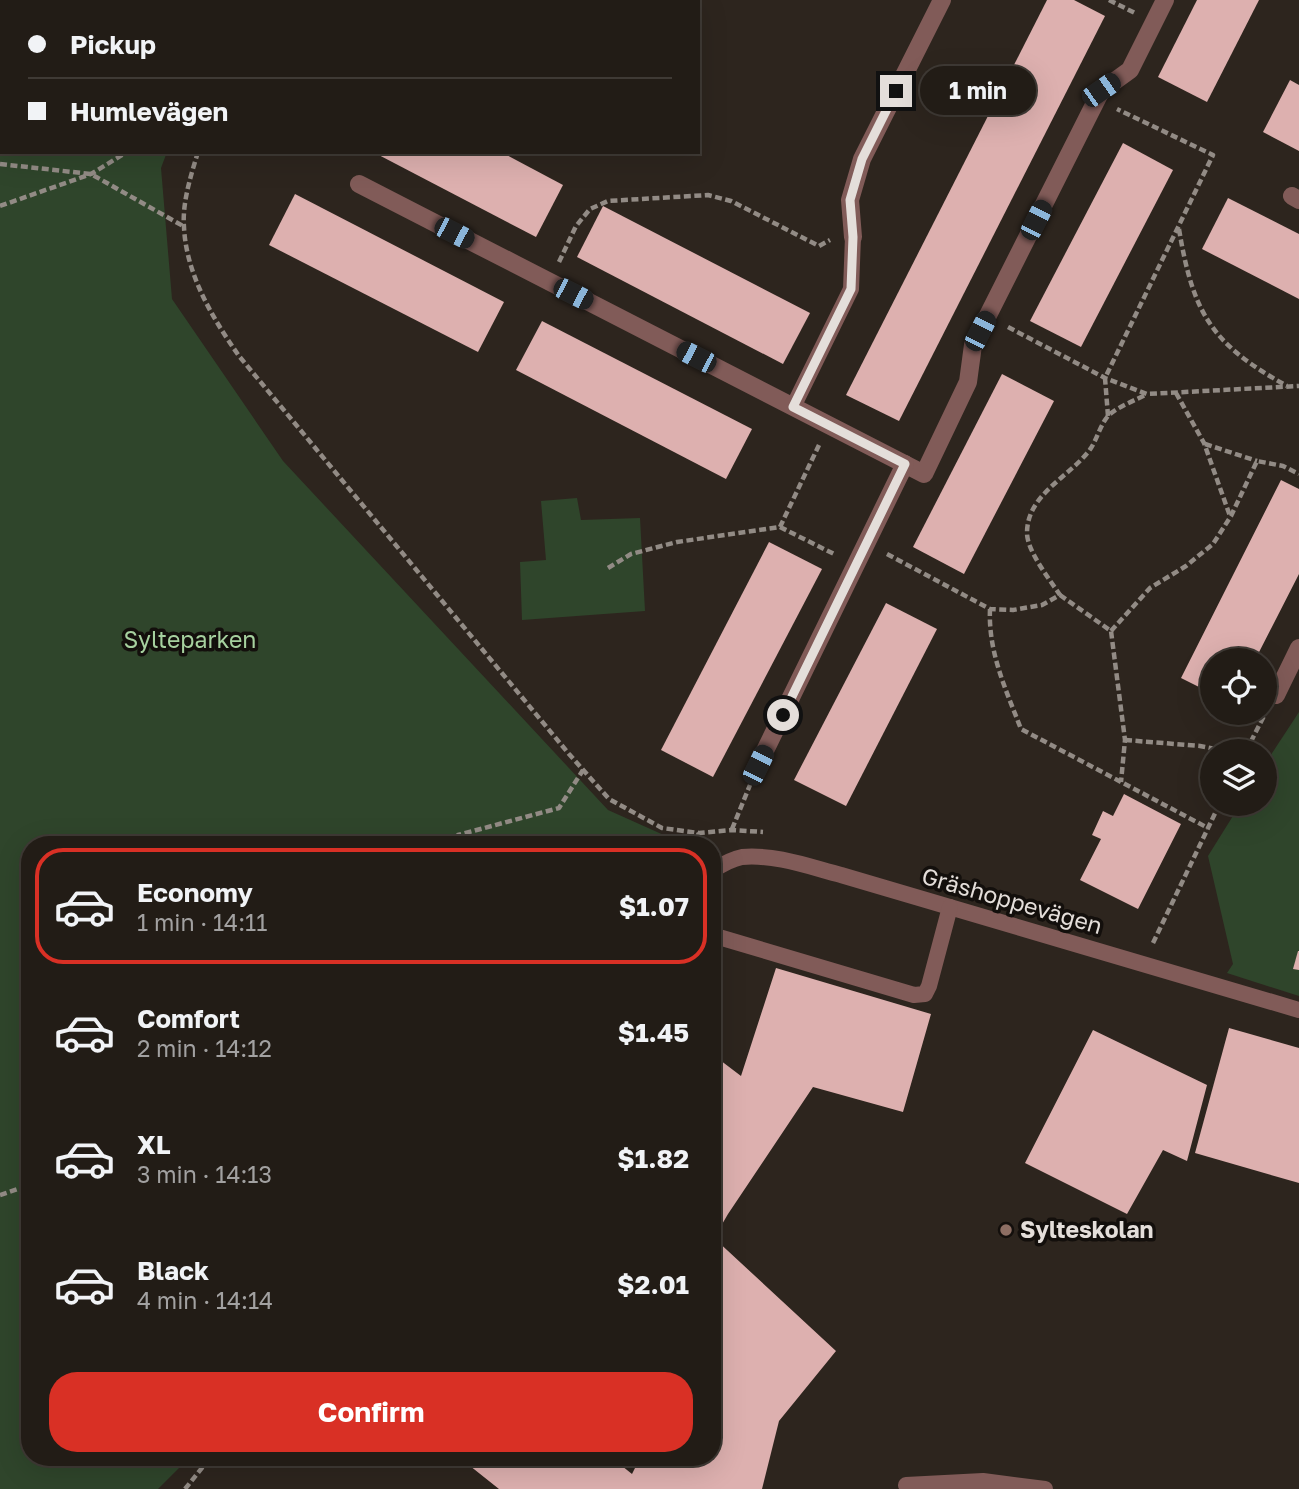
<!DOCTYPE html>
<html lang="en">
<head>
<meta charset="utf-8">
<style>
	:root { --surface:#221c16; --page:#2a251f; --text:#f1f3f6; --muted:#a2a1a1; --line:#3f3a35; --accent:#d93025 }
	body { margin:0; font-family:"Golos Text",sans-serif; background:var(--page); color:var(--text); height:100vh; display:flex; flex-direction:column; font-size:26px; white-space:nowrap }
	* { box-sizing:border-box; margin:0 }
	p { font-size:23px; color:var(--muted) }
	.icon { flex:none; width:38px; height:38px; fill:none; stroke:currentColor; stroke-width:2; stroke-linecap:round; stroke-linejoin:round }
	.map { position:relative; flex:1; overflow:hidden }
	.sheet { position:absolute; left:21px; top:836px; width:700px; height:630px; display:flex; flex-direction:column; background:var(--surface); border-radius:28px; box-shadow:0 7px 28px #0002,0 0 0 2px var(--line) }
	.sheet>* { flex:none }
	.top-card { position:absolute; left:0px; top:0px; width:700px; height:154px; box-shadow:0 7px 28px #0002,0 0 0 2px var(--line); display:grid; align-content:center; height:154px; padding:0 28px; background:var(--surface) }
	.tools { position:absolute; left:1200px; top:648px; display:grid; gap:14px }
	.tools a { display:grid; place-items:center; width:77px; height:77px; border-radius:50%; background:var(--surface); box-shadow:0 7px 28px #0002,0 0 0 2px var(--line); font-size:35px }
	.end { position:absolute; width:32px; height:32px; margin:-16px; border:9px solid #e4deda; background:#111; box-shadow:0 0 0 4px #111 }
	.from { border-radius:50% }
	.bubble { position:absolute; height:49px; border-radius:24px; background:var(--surface); box-shadow:0 7px 28px #0002,0 0 0 2px var(--line); font-size:23px; font-weight:700; line-height:49px; text-align:center }
	.car { position:absolute; width:21px; height:42px; margin:-21px -10px; border-radius:9px; box-shadow:0 0 5px 2px #0007; background:linear-gradient(#222 24%,#8ab4d8 0 40%,#222 0 76%,#8ab4d8 0 86%,#222 0) }
	.top-card b { display:flex; align-items:center; gap:24px; height:66px; font-size:26px }
	.top-card b+b { border-top:2px solid var(--line) }
	.top-card i { width:18px; height:18px; background:var(--text) }
	ul { padding:12px 0 0; list-style:none }
	li { display:flex; align-items:center; gap:21px; height:116px; margin:0 14px 10px; padding:0 14px; border:4px solid transparent; border-radius:28px }
	li div { flex:1 }
	li b { display:block; font-size:26px }
	li em { font-style:normal; font-weight:700 }
	li.selected { border-color:var(--accent) }
	li>.icon { width:63px; height:63px; stroke-width:1.5 }
	.button { display:flex; gap:14px; margin-top:auto; padding:14px 28px }
	.button a { flex:1; height:80px; border-radius:28px; background:var(--accent); color:#fff; font-size:28px; font-weight:700; line-height:80px; text-align:center }
	.map>svg:first-child { display:block }
	.green { fill:#2f452b }
	.building { fill:#ddb0af }
	.lines { fill:none; stroke-linecap:round; stroke-linejoin:round }
	.path { stroke:#928b85; stroke-width:4.5; stroke-dasharray:7 3.5; stroke-linecap:butt }
	.lane { stroke:#815b58; stroke-width:16 }
	.street { stroke:#815b58; stroke-width:18 }
	.route { stroke:#e4deda; stroke-width:9 }
	.education-dot { fill:#8d6e63; stroke:#130f0c; stroke-width:2.5 }
	.labels { text-anchor:middle; stroke-width:7; stroke-linejoin:round; paint-order:stroke }
	.park-label { font-size:23px; fill:#a6d19f; stroke:#130f0c }
	.street-label { font-size:23px; fill:#e4deda; stroke:#130f0c }
	.poi-label { font-size:23px; font-weight:bold; fill:#e4deda; stroke:#130f0c; text-anchor:start }
</style>
</head>
<body>
<div class="map">
<svg width="1299" height="1489" viewBox="0 0 1299 1489">
	<rect width="100%" height="100%" fill="#2d251e"/>
	<!-- green -->
	<g class="green">
		<polygon points="0,0 314,0 2,2 2,152 167,152 161,168 172,299 283,461 608,810 686,845 30,845 30,1458 189,1458 158,1489 0,1489"/>
		<polygon points="374,0 650,0 372,2"/>
		<polygon points="577,498 581,520 640,518 645,611 522,620 520,562 546,560 541,501"/>
		<polygon points="1299,712 1299,996 1227,973 1233,964 1208,856 1241,803 1265,803 1265,764"/>
	</g>
	<!-- building -->
	<g class="building">
		<polygon points="1047,0 1074,0 1105,16 899,421 846,395"/>
		<polygon points="1197,0 1259,0 1207,102 1158,77"/>
		<polygon points="1290,80 1299,85 1299,151 1263,132"/>
		<polygon points="1123,143 1173,170 1081,347 1030,321"/>
		<polygon points="373,152 501,152 563,185 536,237"/>
		<polygon points="295,194 504,302 478,352 269,245"/>
		<polygon points="1228,198 1299,234 1299,299 1202,249"/>
		<polygon points="603,206 810,313 783,364 577,257"/>
		<polygon points="542,321 752,429 726,479 516,370"/>
		<polygon points="1002,374 1054,401 964,574 913,547"/>
		<polygon points="1281,480 1299,489 1299,574 1255,660 1213,660 1213,694 1181,678"/>
		<polygon points="769,542 822,569 713,777 661,750"/>
		<polygon points="886,603 937,629 846,806 794,780"/>
		<polygon points="1124,794 1181,824 1138,909 1080,880 1101,839 1092,835 1103,811 1113,816"/>
		<polygon points="1298,951 1299,951 1299,970 1293,969"/>
		<polygon points="776,968 931,1014 903,1112 813,1087 728,1214 714,1238 836,1351 779,1421 762,1489 499,1489 460,1458 612,1458 632,1474 640,1458 712,1458 712,1054 741,1076"/>
		<polygon points="1229,1028 1299,1048 1299,1183 1195,1153"/>
		<polygon points="1093,1030 1207,1085 1187,1161 1163,1150 1127,1214 1025,1163"/>
	</g>
	<g class="lines">
		<!-- path -->
		<g class="path">
			<polyline points="1109,0 1135,13"/>
			<polyline points="351,2 353,0"/>
			<path d="M198,152C191,175 182,203 184,227C186,274 213,319 239,356L569,754L609,799L662,828L699,833L732,830L763,832"/>
			<polyline points="0,164 91,174 183,226"/>
			<polyline points="0,206 91,174 127,152"/>
			<path d="M1179,229C1193,313 1211,344 1287,386"/>
			<polyline points="559,262 576,226 590,209 608,201 708,195 731,201 819,246 830,240"/>
			<polyline points="1008,327 1105,378 1147,394 1299,386"/>
			<polyline points="1176,393 1204,443 1230,516"/>
			<polyline points="1108,416 1105,378 1213,155 1117,109"/>
			<polyline points="1205,444 1257,461"/>
			<polyline points="780,527 836,555"/>
			<path d="M887,554L990,609L1013,610L1042,605L1060,595C1050,580 1027,551 1027,533C1027,493 1072,476 1091,448C1097,439 1101,423 1109,415C1119,406 1136,400 1147,394"/>
			<polyline points="608,568 631,554 677,542 780,527 819,445"/>
			<polyline points="1060,595 1111,631 1125,740 1121,782"/>
			<path d="M990,609C988,652 1006,690 1021,729L1208,828"/>
			<polyline points="1111,631 1150,588 1186,566 1213,544 1231,516 1257,461 1283,466 1299,474"/>
			<polyline points="1125,740 1200,746 1226,751"/>
			<polyline points="1246,751 1265,714"/>
			<polyline points="732,829 750,785"/>
			<polyline points="448,845 458,835 559,808 583,770"/>
			<polyline points="693,845 699,833"/>
			<polyline points="1153,943 1220,803"/>
			<polyline points="0,1195 30,1185"/>
			<polyline points="185,1489 210,1458"/>
		</g>
		<!-- lane -->
		<g class="lane">
			<polyline points="793,407 851,289 853,237"/>
			<path d="M712,871C721,865 732,859 742,857C775,854 810,867 841,875L1299,1010"/>
			<polyline points="712,935 914,995 925,994 929,986 950,907"/>
			<polyline points="906,1485 983,1481 1045,1489"/>
		</g>
		<!-- street -->
		<g class="street">
			<polyline points="359,184 924,474 968,382 973,345 1101,91 1130,70 1165,0"/>
			<polyline points="1292,196 1299,200"/>
			<polyline points="853,237 850,200 862,159 942,0"/>
			<polyline points="1276,695 1299,648"/>
			<polyline points="758,765 905,464"/>
		</g>
	</g>
	<g class="lines">
		<!-- route -->
		<polyline class="route" points="783,715 905,464 793,407 851,289 853,237 850,200 862,159 896,91"/>
	</g>
	<!-- markers -->
	<circle class="education-dot" cx="1006" cy="1230" r="7"/>
	<g class="labels">
		<!-- park labels -->
		<g class="park-label">
			<text x="190" y="648">Sylteparken</text>
		</g>
		<!-- street labels -->
		<g class="street-label">
			<text transform="translate(1012 901) rotate(16)" y="8">Gräshoppevägen</text>
		</g>
		<!-- poi labels -->
		<g class="poi-label">
			<text x="1020" y="1238">Sylteskolan</text>
		</g>
	</g>
</svg>
<div class="tools">
<a><svg class="icon" aria-label="locate" viewBox="0 0 24 24"><circle cx="12" cy="12" r="6"/><path d="M12 2v4M12 18v4M2 12h4M18 12h4"/></svg></a>
<a><svg class="icon" aria-label="layers" viewBox="0 0 24 24"><path d="M12 4l9 5-9 5-9-5zM3 14l9 5 9-5"/></svg></a>
</div>
<i class="end from" style="left:783px;top:715px"></i>
<i class="end" style="left:896px;top:91px"></i>
<div class="bubble" style="left:920px;top:66px;width:116px">1 min</div>
<i class="car" style="left:1101px;top:90px;rotate:55deg"></i>
<i class="car" style="left:1036px;top:220px;rotate:27deg"></i>
<i class="car" style="left:454px;top:233px;rotate:117deg"></i>
<i class="car" style="left:573px;top:294px;rotate:117deg"></i>
<i class="car" style="left:980px;top:331px;rotate:27deg"></i>
<i class="car" style="left:696px;top:357px;rotate:297deg"></i>
<i class="car" style="left:758px;top:765px;rotate:26deg"></i>
<div class="top-card">
<b><i class="from"></i>Pickup</b>
<b><i></i>Humlevägen</b>
</div>
<section class="sheet">
<ul>
<li class="selected"><svg class="icon" aria-label="car" viewBox="0 0 24 24"><path d="M5 17H2v-5l4-1 3-4h7l3 4 3 1v5h-3M9 17h6M6 11h13"/><circle cx="7" cy="17" r="2"/><circle cx="17" cy="17" r="2"/></svg><div><b>Economy</b><p>1 min · 14:11</p></div><em>$1.07</em></li>
<li><svg class="icon" aria-label="car" viewBox="0 0 24 24"><path d="M5 17H2v-5l4-1 3-4h7l3 4 3 1v5h-3M9 17h6M6 11h13"/><circle cx="7" cy="17" r="2"/><circle cx="17" cy="17" r="2"/></svg><div><b>Comfort</b><p>2 min · 14:12</p></div><em>$1.45</em></li>
<li><svg class="icon" aria-label="car" viewBox="0 0 24 24"><path d="M5 17H2v-5l4-1 3-4h7l3 4 3 1v5h-3M9 17h6M6 11h13"/><circle cx="7" cy="17" r="2"/><circle cx="17" cy="17" r="2"/></svg><div><b>XL</b><p>3 min · 14:13</p></div><em>$1.82</em></li>
<li><svg class="icon" aria-label="car" viewBox="0 0 24 24"><path d="M5 17H2v-5l4-1 3-4h7l3 4 3 1v5h-3M9 17h6M6 11h13"/><circle cx="7" cy="17" r="2"/><circle cx="17" cy="17" r="2"/></svg><div><b>Black</b><p>4 min · 14:14</p></div><em>$2.01</em></li>
</ul>
<div class="button"><a>Confirm</a></div>
</section>
</div>
</body>
</html>
